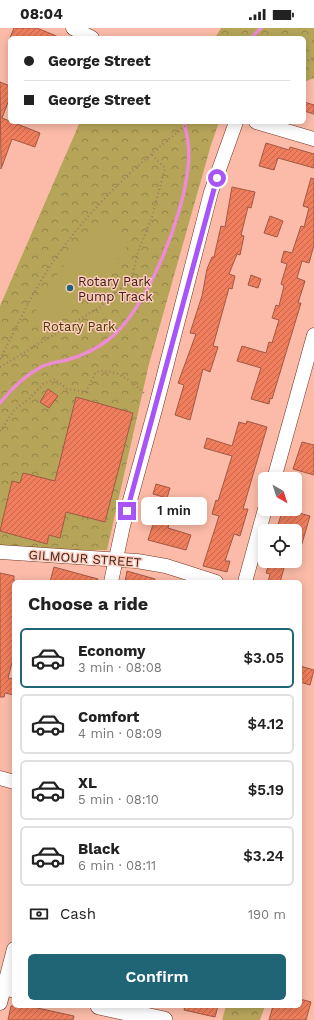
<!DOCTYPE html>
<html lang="en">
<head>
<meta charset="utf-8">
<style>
	:root { --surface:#fff; --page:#f6f6f6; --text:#222; --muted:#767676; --line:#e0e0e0; --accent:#206576 }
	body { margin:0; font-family:"Work Sans",sans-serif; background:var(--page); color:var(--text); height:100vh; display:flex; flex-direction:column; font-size:15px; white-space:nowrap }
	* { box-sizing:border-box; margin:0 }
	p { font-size:13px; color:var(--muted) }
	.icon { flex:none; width:22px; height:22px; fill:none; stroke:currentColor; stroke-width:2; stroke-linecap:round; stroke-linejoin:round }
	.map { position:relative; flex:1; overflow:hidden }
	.sheet { position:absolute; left:12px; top:552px; width:290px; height:428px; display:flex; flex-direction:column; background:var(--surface); border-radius:6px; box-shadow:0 2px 10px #0003 }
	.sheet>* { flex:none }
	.hud { position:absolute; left:8px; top:8px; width:298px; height:88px; border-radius:6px; box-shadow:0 2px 10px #0003; display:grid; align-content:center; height:88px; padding:0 16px; background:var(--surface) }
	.needle { width:26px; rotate:141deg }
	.fabs { position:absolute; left:258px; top:444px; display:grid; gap:8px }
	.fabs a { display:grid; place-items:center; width:44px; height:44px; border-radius:6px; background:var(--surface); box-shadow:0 2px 10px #0003; font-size:20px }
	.end { position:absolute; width:18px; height:18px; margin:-9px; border:5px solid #a855f7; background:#fff; box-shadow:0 0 0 2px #fff }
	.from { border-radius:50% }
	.bubble { position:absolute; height:28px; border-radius:6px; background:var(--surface); box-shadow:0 2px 10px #0003; font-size:13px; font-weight:600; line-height:28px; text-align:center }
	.hud b { display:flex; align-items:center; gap:14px; height:38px; font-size:15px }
	.hud b+b { border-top:1px solid var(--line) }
	.hud i { width:10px; height:10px; background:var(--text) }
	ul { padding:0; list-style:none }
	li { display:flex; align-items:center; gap:12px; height:60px; margin:0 8px 6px; padding:0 8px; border:2px solid var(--line); border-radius:6px }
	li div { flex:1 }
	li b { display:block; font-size:15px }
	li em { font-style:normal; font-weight:600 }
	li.selected { border-color:var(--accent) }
	li>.icon { width:36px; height:36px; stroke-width:1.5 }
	h2 { padding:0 16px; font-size:18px; line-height:48px }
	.pay { display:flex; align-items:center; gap:10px; height:44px; padding:0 16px; font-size:15px }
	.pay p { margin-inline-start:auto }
	.primary-button { display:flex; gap:8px; margin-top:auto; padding:8px 16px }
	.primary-button a { flex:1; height:46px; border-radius:6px; background:var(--accent); color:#fff; font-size:16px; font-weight:600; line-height:46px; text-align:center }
	.status { display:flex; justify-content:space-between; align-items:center; height:28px; padding:0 20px; background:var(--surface); direction:ltr }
	.status svg { height:11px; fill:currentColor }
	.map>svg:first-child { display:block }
	.park { fill:url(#park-crowns) }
	.pitch { fill:#b6a559 }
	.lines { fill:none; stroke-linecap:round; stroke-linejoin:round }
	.stream { stroke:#ed8bd4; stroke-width:3.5 }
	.building { fill:url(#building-hatch); stroke:#a15944 }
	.minor-casing { stroke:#74311e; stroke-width:15 }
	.tertiary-casing { stroke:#74311e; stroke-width:18 }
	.path { stroke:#a57566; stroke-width:2; stroke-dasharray:1 3; stroke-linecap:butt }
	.minor { stroke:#fff; stroke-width:14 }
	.tertiary { stroke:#fff; stroke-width:17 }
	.route { stroke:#a855f7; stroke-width:5 }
	.poi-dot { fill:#206576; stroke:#feccbe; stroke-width:1.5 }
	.labels { text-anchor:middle; stroke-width:3; stroke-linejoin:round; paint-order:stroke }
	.poi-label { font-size:13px; fill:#3f2118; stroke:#feccbe; text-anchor:start }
	.park-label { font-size:13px; fill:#473c03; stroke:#feccbe }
	.street-label { font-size:13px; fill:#3f2118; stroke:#feccbe }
</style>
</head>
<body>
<div class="status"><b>08:04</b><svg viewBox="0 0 49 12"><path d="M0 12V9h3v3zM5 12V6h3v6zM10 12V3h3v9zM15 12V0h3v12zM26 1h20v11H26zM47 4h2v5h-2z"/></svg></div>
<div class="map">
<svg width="314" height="992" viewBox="0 0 314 992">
	<defs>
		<pattern id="park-crowns" width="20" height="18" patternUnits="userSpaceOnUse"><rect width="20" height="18" fill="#b6a559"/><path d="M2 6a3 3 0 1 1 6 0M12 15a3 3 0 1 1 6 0" fill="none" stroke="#958649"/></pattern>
		<pattern id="building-hatch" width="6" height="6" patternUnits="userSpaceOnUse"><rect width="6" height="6" fill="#f07e5d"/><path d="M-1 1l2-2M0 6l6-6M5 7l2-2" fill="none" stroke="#c4674c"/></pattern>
	</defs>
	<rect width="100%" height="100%" fill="#fbbba8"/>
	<!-- park -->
	<g class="park">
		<polygon points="221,0 314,0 314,50 304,54 304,10 215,10"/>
		<polygon points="80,94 219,94 211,117 149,336 107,522 0,523 0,278"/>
		<polygon points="226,978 265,978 260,992 222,992"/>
	</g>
	<!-- pitch -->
	<polygon class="pitch" points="100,193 127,220 76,276 44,296 33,288 59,243"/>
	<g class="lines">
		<!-- stream -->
		<g class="stream">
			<polyline points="251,10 261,0"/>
			<path d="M0,375C12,360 24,348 41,339C48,335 59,334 67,332C81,328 96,321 108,312C147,282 184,187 188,139C190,124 188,109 184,94"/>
		</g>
	</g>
	<!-- building -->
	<g class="building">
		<polygon points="14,0 37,0 61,10 10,10"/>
		<polygon points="0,54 10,58 10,69 2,90 40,105 35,119 12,111 1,141"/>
		<polygon points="304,74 314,77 314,86 304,83"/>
		<polygon points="266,115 289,122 290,119 314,126 314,140 278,130 274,142 259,138"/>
		<polygon points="311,150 314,151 314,217 309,235 302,233 297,250 305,253 298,275 301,275 272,371 270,370 269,376 251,371 261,340 237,333 242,318 266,325 269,314 272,315 279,292 272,290 276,277 279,278 284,258 281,256 287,236 281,234 284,223 292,225 301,198 304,199 309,180 303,178"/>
		<polygon points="232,159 255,164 251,180 248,179 241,207 244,208 240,227 237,226 229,246 235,248 232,261 229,260 213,318 218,319 210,344 203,341 190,392 175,387 184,357 178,355 196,306 190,305 202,268 207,241 212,229 214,229 221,198 225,199"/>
		<polygon points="270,188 283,193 277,209 264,205"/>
		<polygon points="251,247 261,251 258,260 248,257"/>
		<polygon points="48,361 58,368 49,380 40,374"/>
		<polygon points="76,369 133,385 105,494 66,484 60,510 49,507 47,516 0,503 12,453 20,455 23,445 55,453"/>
		<polygon points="247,393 267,399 243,481 248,481 240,508 234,506 225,533 230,533 227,544 203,538 219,488 212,486 216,472 218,473 232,428 204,420 207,410 232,418 239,394 246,396"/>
		<polygon points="302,414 314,417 314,447 293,441"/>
		<polygon points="156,456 170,460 167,470 153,466"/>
		<polygon points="158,481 172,485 168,500 191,507 186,522 148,512"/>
		<polygon points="283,481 300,481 299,485 310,488 298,529 295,529 295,503 276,503"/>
		<polygon points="270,533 286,533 280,554 268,554 270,546 266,545"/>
		<polygon points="54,539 98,551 97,554 50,554"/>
		<polygon points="127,543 155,551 155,554 125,554"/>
		<polygon points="0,545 14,548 14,627 8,650 14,651 14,667 5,665 4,669 0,669"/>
		<polygon points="300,638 314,642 310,657 300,654"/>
		<polygon points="300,971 311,974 306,992 269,992 273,978 300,978"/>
		<polygon points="11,978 28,978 74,988 73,992 8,992"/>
		<polygon points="185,978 218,978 215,989 184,982"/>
	</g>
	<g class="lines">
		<defs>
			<g id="minor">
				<polyline points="73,0 92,10"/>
				<polyline points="256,94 314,111"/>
				<polyline points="274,451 314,307"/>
				<polyline points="0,524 137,533 166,538 216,554"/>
				<polyline points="111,554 123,498 156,378 211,164 236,94"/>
				<polyline points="245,554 265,481"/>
				<polyline points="0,750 14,754"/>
				<polyline points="0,975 14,921"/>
			</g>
			<g id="tertiary">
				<polyline points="0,958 14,961"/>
				<polyline points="99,978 164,992"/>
			</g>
		</defs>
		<!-- minor casing -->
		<use href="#minor" class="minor-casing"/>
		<!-- tertiary casing -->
		<use href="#tertiary" class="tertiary-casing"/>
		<!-- path -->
		<g class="path">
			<polyline points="304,34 314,30"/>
			<path d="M0,331C13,307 24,282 38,258C75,193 132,140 190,94"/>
			<polyline points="0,339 100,279 131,251 139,221 152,189 165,140 152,127"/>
			<path d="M0,403L15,381L29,371L43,356L55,351L67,361L86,364L96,344C115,339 133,354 146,367"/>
		</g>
		<!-- minor -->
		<use href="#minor" class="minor"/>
		<!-- tertiary -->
		<use href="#tertiary" class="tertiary"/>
	</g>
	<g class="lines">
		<!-- route -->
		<polyline class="route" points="127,483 217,150"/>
	</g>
	<!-- markers -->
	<circle class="poi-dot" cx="70" cy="260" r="4"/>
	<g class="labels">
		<!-- poi labels -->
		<g class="poi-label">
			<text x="78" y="258">Rotary Park<tspan x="78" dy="15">Pump Track</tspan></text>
		</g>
		<!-- park labels -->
		<g class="park-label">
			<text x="79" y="303">Rotary Park</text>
		</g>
		<!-- street labels -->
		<g class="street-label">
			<text transform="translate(85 530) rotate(4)" y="5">GILMOUR STREET</text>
		</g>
	</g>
</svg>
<div class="fabs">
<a><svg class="needle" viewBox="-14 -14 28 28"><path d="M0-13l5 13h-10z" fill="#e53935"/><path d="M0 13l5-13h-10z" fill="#767676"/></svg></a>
<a><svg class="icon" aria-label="locate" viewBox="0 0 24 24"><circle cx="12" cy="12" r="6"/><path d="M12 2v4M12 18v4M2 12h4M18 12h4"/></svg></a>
</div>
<i class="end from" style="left:217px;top:150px"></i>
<i class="end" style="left:127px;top:483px"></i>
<div class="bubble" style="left:141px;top:469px;width:66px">1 min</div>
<div class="hud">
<b><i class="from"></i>George Street</b>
<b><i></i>George Street</b>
</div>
<section class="sheet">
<h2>Choose a ride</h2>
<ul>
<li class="selected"><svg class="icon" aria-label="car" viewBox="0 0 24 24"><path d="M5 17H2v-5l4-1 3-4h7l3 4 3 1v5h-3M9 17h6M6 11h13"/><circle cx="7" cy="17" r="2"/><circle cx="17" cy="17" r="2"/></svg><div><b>Economy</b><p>3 min · 08:08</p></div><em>$3.05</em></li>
<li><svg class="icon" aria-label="car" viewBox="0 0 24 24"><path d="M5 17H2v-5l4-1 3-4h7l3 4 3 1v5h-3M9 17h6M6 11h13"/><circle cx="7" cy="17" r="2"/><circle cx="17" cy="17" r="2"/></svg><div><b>Comfort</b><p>4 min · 08:09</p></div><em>$4.12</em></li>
<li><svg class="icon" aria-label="car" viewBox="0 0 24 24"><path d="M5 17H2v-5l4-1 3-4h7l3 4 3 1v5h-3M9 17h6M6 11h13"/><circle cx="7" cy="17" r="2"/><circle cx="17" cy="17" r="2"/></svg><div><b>XL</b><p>5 min · 08:10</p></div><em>$5.19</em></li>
<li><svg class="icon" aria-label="car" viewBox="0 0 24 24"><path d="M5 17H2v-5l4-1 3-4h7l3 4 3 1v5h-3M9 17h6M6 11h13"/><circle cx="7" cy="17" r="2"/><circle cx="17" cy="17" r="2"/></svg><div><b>Black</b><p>6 min · 08:11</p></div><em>$3.24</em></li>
</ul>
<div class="pay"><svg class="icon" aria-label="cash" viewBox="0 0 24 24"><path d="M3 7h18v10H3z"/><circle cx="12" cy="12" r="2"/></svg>Cash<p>190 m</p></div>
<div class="primary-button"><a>Confirm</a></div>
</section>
</div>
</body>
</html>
